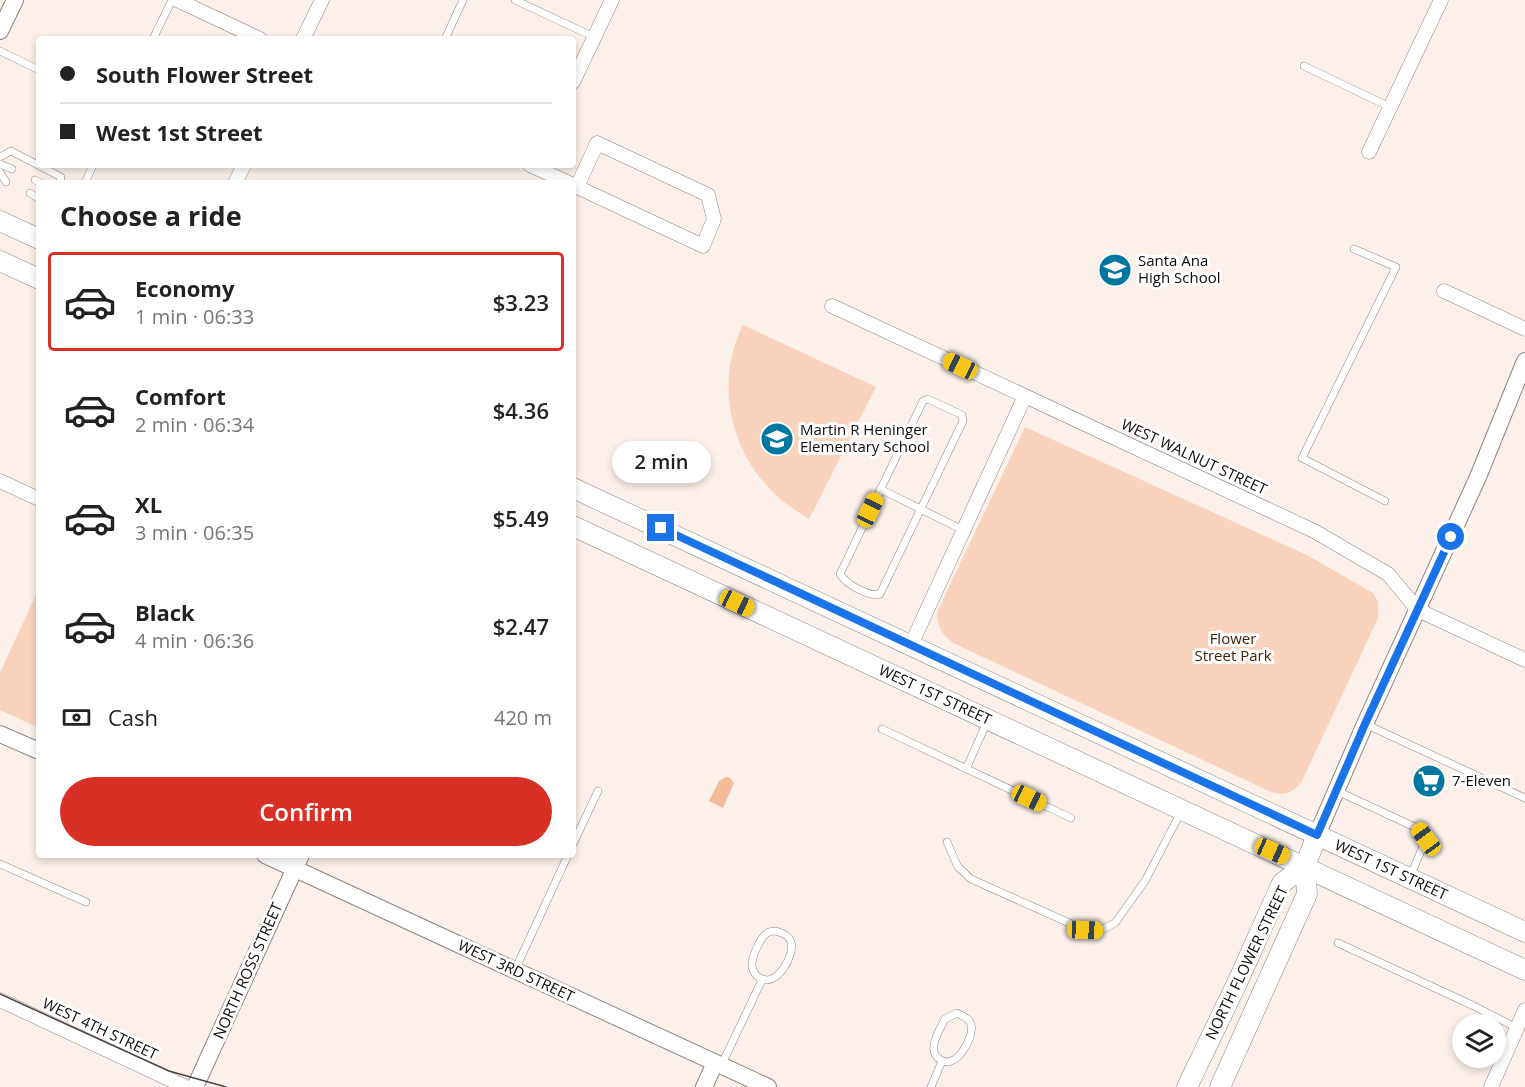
<!DOCTYPE html>
<html lang="en">
<head>
<meta charset="utf-8">
<style>
	:root { --surface:#fff; --page:#f2f2f2; --text:#222; --muted:#767676; --line:#e0e0e0; --accent:#d93025 }
	body { margin:0; font-family:"Open Sans",sans-serif; background:var(--page); color:var(--text); height:100vh; display:flex; flex-direction:column; font-size:22px; white-space:nowrap }
	* { box-sizing:border-box; margin:0 }
	p { font-size:20px; color:var(--muted) }
	.icon { flex:none; width:33px; height:33px; fill:none; stroke:currentColor; stroke-width:2; stroke-linecap:round; stroke-linejoin:round }
	.map { position:relative; flex:1; overflow:hidden }
	.sheet { position:absolute; left:36px; top:180px; width:540px; height:678px; display:flex; flex-direction:column; background:var(--surface); border-radius:6px; box-shadow:0 3px 9px #0003 }
	.sheet>* { flex:none }
	.guide { position:absolute; left:36px; top:36px; width:540px; height:132px; border-radius:6px; box-shadow:0 3px 9px #0003; display:grid; align-content:center; height:132px; padding:0 24px; background:var(--surface) }
	.tools { position:absolute; left:1452px; top:1014px; display:grid; gap:12px }
	.tools a { display:grid; place-items:center; width:54px; height:54px; border-radius:50%; background:var(--surface); box-shadow:0 3px 9px #0003; font-size:30px }
	.end { position:absolute; width:27px; height:27px; margin:-14px; border:8px solid #1a73e8; background:#fff; box-shadow:0 0 0 3px #fff }
	.from { border-radius:50% }
	.bubble { position:absolute; height:42px; border-radius:21px; background:var(--surface); box-shadow:0 3px 9px #0003; font-size:20px; font-weight:600; line-height:42px; text-align:center }
	.car { position:absolute; width:18px; height:36px; margin:-18px -9px; border-radius:8px; box-shadow:0 0 4px 2px #0007; background:linear-gradient(#f5c518 24%,#345 0 40%,#f5c518 0 76%,#345 0 86%,#f5c518 0) }
	.guide b { display:flex; align-items:center; gap:21px; height:57px; font-size:22px }
	.guide b+b { border-top:2px solid var(--line) }
	.guide i { width:15px; height:15px; background:var(--text) }
	ul { padding:0; list-style:none }
	li { display:flex; align-items:center; gap:18px; height:99px; margin:0 12px 9px; padding:0 12px; border:3px solid transparent; border-radius:6px }
	li div { flex:1 }
	li b { display:block; font-size:22px }
	li em { font-style:normal; font-weight:600 }
	li.selected { border-color:var(--accent) }
	li>.icon { width:54px; height:54px; stroke-width:1.5 }
	h2 { padding:0 24px; font-size:27px; line-height:72px }
	.pay { display:flex; align-items:center; gap:15px; height:66px; padding:0 24px; font-size:22px }
	.pay p { margin-inline-start:auto }
	.action { display:flex; gap:12px; margin-top:auto; padding:12px 24px }
	.action a { flex:1; height:69px; border-radius:36px; background:var(--accent); color:#fff; font-size:24px; font-weight:600; line-height:69px; text-align:center }
	.map>svg:first-child { display:block }
	.green { fill:#fad3bc }
	.water { fill:#f5bc9b }
	.lines { fill:none; stroke-linecap:round; stroke-linejoin:round }
	.service-casing { stroke:#8f8680; stroke-width:8 }
	.minor-casing { stroke:#8f8680; stroke-width:15 }
	.tertiary-casing { stroke:#8f8680; stroke-width:18 }
	.secondary-casing { stroke:#8f8680; stroke-width:21 }
	.service { stroke:#fff; stroke-width:7 }
	.minor { stroke:#fff; stroke-width:14 }
	.tertiary { stroke:#fff; stroke-width:16 }
	.secondary { stroke:#fff; stroke-width:20 }
	.tram { stroke:#4a4441; stroke-width:1.5 }
	.route { stroke:#1a73e8; stroke-width:8 }
	.labels { text-anchor:middle; stroke-width:6; stroke-linejoin:round; paint-order:stroke }
	.poi-label { font-size:15px; fill:#0f0b09; stroke:#fff; text-anchor:start }
	.street-label { font-size:15px; fill:#0f0b09; stroke:#fff }
	.park-label { font-size:15px; fill:#442007; stroke:#fff }
</style>
</head>
<body>
<div class="map">
<svg width="1525" height="1087" viewBox="0 0 1525 1087">
	<rect width="100%" height="100%" fill="#fbf0ea"/>
	<!-- green -->
	<g class="green">
		<path d="M743,325L876,387L809,519C795,510 780,501 769,488C728,445 716,378 743,325Z"/>
		<path d="M1025,427L1309,556L1373,593L1378,602V618L1301,783C1292,793 1285,796 1271,792L953,643C941,634 938,627 937,612Z"/>
		<polygon points="39,588 39,728 0,710 0,673"/>
	</g>
	<!-- water -->
	<polygon class="water" points="726,777 729,777 734,783 723,808 709,801 719,781"/>
	<g class="lines">
		<defs>
			<g id="service">
				<polyline points="515,0 594,37"/>
				<polyline points="153,39 172,0"/>
				<polyline points="445,39 463,0"/>
				<polyline points="0,51 39,70"/>
				<polyline points="1304,66 1390,107"/>
				<polyline points="0,157 11,151 61,177 60,183"/>
				<polyline points="0,164 12,169"/>
				<polyline points="0,172 6,182"/>
				<polyline points="35,180 41,183"/>
				<polyline points="85,183 93,165"/>
				<polyline points="30,193 39,199"/>
				<polyline points="1354,249 1396,267 1302,458 1385,501"/>
				<path d="M928,399L962,415L963,421L880,594C868,597 846,584 840,574L923,401Z"/>
				<polyline points="880,489 963,530"/>
				<polyline points="1365,724 1525,798"/>
				<polyline points="882,729 1071,818"/>
				<polyline points="966,769 987,722"/>
				<polyline points="1337,791 1419,829 1426,839 1410,877"/>
				<polyline points="947,842 958,867 971,879 1085,930 1101,930 1115,923 1145,881 1181,812"/>
				<polyline points="573,844 598,791"/>
				<polyline points="0,864 86,902"/>
				<path d="M776,931C782,933 789,935 791,942C795,955 777,988 760,978C756,976 753,971 752,967C751,958 760,938 767,933C770,931 773,931 776,931Z"/>
				<polyline points="1338,943 1474,1006 1517,1028"/>
				<polyline points="515,970 568,855"/>
				<path d="M957,1013C962,1016 970,1018 971,1025C975,1036 955,1074 938,1058C934,1054 933,1051 934,1045C935,1036 941,1027 945,1019Z"/>
				<polyline points="721,1066 762,980"/>
				<polyline points="931,1087 942,1061"/>
			</g>
			<g id="minor">
				<polyline points="177,0 260,39"/>
				<polyline points="303,39 322,0"/>
				<polyline points="573,82 612,0"/>
				<polyline points="1369,152 1441,0"/>
				<polyline points="530,165 569,183"/>
				<polyline points="235,183 244,165"/>
				<polyline points="573,185 703,246 714,219 708,195 597,143 577,187"/>
				<polyline points="1444,291 1525,329"/>
				<polyline points="832,306 1314,531 1388,574 1418,610 1525,660"/>
				<polyline points="0,481 39,499"/>
				<polyline points="911,645 1025,396"/>
				<polyline points="0,1000 186,1087"/>
				<polyline points="1491,1087 1525,1010"/>
			</g>
			<g id="tertiary">
				<polyline points="0,31 15,0"/>
				<polyline points="0,734 39,751"/>
				<polyline points="1317,835 1365,724 1478,477 1525,361"/>
				<polyline points="265,855 768,1087"/>
				<polyline points="195,1087 301,855"/>
				<polyline points="704,1087 715,1063"/>
			</g>
			<g id="secondary">
				<polyline points="0,221 39,239"/>
				<polyline points="0,261 39,279"/>
				<polyline points="573,488 1525,932"/>
				<polyline points="573,526 1525,970"/>
				<polyline points="1187,1087 1238,981 1282,883 1305,866"/>
				<polyline points="1220,1087 1307,894 1305,866 1317,835"/>
			</g>
		</defs>
		<!-- service casing -->
		<use href="#service" class="service-casing"/>
		<!-- minor casing -->
		<use href="#minor" class="minor-casing"/>
		<!-- tertiary casing -->
		<use href="#tertiary" class="tertiary-casing"/>
		<!-- secondary casing -->
		<use href="#secondary" class="secondary-casing"/>
		<!-- service -->
		<use href="#service" class="service"/>
		<!-- minor -->
		<use href="#minor" class="minor"/>
		<!-- tertiary -->
		<use href="#tertiary" class="tertiary"/>
		<!-- secondary -->
		<use href="#secondary" class="secondary"/>
		<!-- tram -->
		<polyline class="tram" points="0,994 169,1071 226,1087"/>
	</g>
	<g class="lines">
		<!-- route -->
		<polyline class="route" points="661,528 1317,835 1365,724 1451,537"/>
	</g>
	<!-- icons -->
	<defs>
		<symbol id="school-disc" viewBox="-11 -11 22 22"><circle r="9.5" fill="#0077a0" stroke="#fff"/><path d="M0-5L7-2L0 1L-7-2ZM-4 1L0 2.5L4 1V4Q0 6-4 4Z" fill="#fff"/></symbol>
		<symbol id="supermarket-disc" viewBox="-11 -11 22 22"><circle r="9.5" fill="#0077a0" stroke="#fff"/><path d="M-6-5.5h2.5l.6 2H6L4.5 2H-2.5L-4.4-4H-6ZM-1.5 3.2a1.3 1.3 0 1 0 .1 0ZM3 3.2a1.3 1.3 0 1 0 .1 0Z" fill="#fff"/></symbol>
	</defs>
	<g fill-rule="evenodd">
		<use href="#school-disc" x="1096" y="251" width="38" height="38"/>
		<use href="#school-disc" x="758" y="420" width="38" height="38"/>
		<use href="#supermarket-disc" x="1410" y="762" width="38" height="38"/>
	</g>
	<g class="labels">
		<!-- poi labels -->
		<g class="poi-label">
			<text x="1138" y="266">Santa Ana<tspan x="1138" dy="17">High School</tspan></text>
			<text x="800" y="435">Martin R Heninger<tspan x="800" dy="17">Elementary School</tspan></text>
			<text x="1452" y="786">7-Eleven</text>
		</g>
		<!-- street labels -->
		<g class="street-label">
			<text transform="translate(1194 457) rotate(25)" y="5">WEST WALNUT STREET</text>
			<text transform="translate(935 695) rotate(25)" y="5">WEST 1ST STREET</text>
			<text transform="translate(1391 870) rotate(25)" y="5">WEST 1ST STREET</text>
			<text transform="translate(1247 963) rotate(-64)" y="5">NORTH FLOWER STREET</text>
			<text transform="translate(248 971) rotate(-66)" y="5">NORTH ROSS STREET</text>
			<text transform="translate(516 971) rotate(25)" y="5">WEST 3RD STREET</text>
			<text transform="translate(100 1029) rotate(25)" y="5">WEST 4TH STREET</text>
		</g>
		<!-- park labels -->
		<g class="park-label">
			<text x="1233" y="644">Flower<tspan x="1233" dy="17">Street Park</tspan></text>
		</g>
	</g>
</svg>
<div class="tools">
<a><svg class="icon" aria-label="layers" viewBox="0 0 24 24"><path d="M12 4l9 5-9 5-9-5zM3 14l9 5 9-5"/></svg></a>
</div>
<i class="end from" style="left:1451px;top:537px"></i>
<i class="end" style="left:661px;top:528px"></i>
<div class="bubble" style="left:612px;top:441px;width:99px">2 min</div>
<i class="car" style="left:960px;top:366px;rotate:295deg"></i>
<i class="car" style="left:870px;top:510px;rotate:25deg"></i>
<i class="car" style="left:737px;top:603px;rotate:115deg"></i>
<i class="car" style="left:1029px;top:798px;rotate:115deg"></i>
<i class="car" style="left:1426px;top:839px;rotate:324deg"></i>
<i class="car" style="left:1272px;top:851px;rotate:114deg"></i>
<i class="car" style="left:1085px;top:930px;rotate:92deg"></i>
<div class="guide">
<b><i class="from"></i>South Flower Street</b>
<b><i></i>West 1st Street</b>
</div>
<section class="sheet">
<h2>Choose a ride</h2>
<ul>
<li class="selected"><svg class="icon" aria-label="car" viewBox="0 0 24 24"><path d="M5 17H2v-5l4-1 3-4h7l3 4 3 1v5h-3M9 17h6M6 11h13"/><circle cx="7" cy="17" r="2"/><circle cx="17" cy="17" r="2"/></svg><div><b>Economy</b><p>1 min · 06:33</p></div><em>$3.23</em></li>
<li><svg class="icon" aria-label="car" viewBox="0 0 24 24"><path d="M5 17H2v-5l4-1 3-4h7l3 4 3 1v5h-3M9 17h6M6 11h13"/><circle cx="7" cy="17" r="2"/><circle cx="17" cy="17" r="2"/></svg><div><b>Comfort</b><p>2 min · 06:34</p></div><em>$4.36</em></li>
<li><svg class="icon" aria-label="car" viewBox="0 0 24 24"><path d="M5 17H2v-5l4-1 3-4h7l3 4 3 1v5h-3M9 17h6M6 11h13"/><circle cx="7" cy="17" r="2"/><circle cx="17" cy="17" r="2"/></svg><div><b>XL</b><p>3 min · 06:35</p></div><em>$5.49</em></li>
<li><svg class="icon" aria-label="car" viewBox="0 0 24 24"><path d="M5 17H2v-5l4-1 3-4h7l3 4 3 1v5h-3M9 17h6M6 11h13"/><circle cx="7" cy="17" r="2"/><circle cx="17" cy="17" r="2"/></svg><div><b>Black</b><p>4 min · 06:36</p></div><em>$2.47</em></li>
</ul>
<div class="pay"><svg class="icon" aria-label="cash" viewBox="0 0 24 24"><path d="M3 7h18v10H3z"/><circle cx="12" cy="12" r="2"/></svg>Cash<p>420 m</p></div>
<div class="action"><a>Confirm</a></div>
</section>
</div>
</body>
</html>
